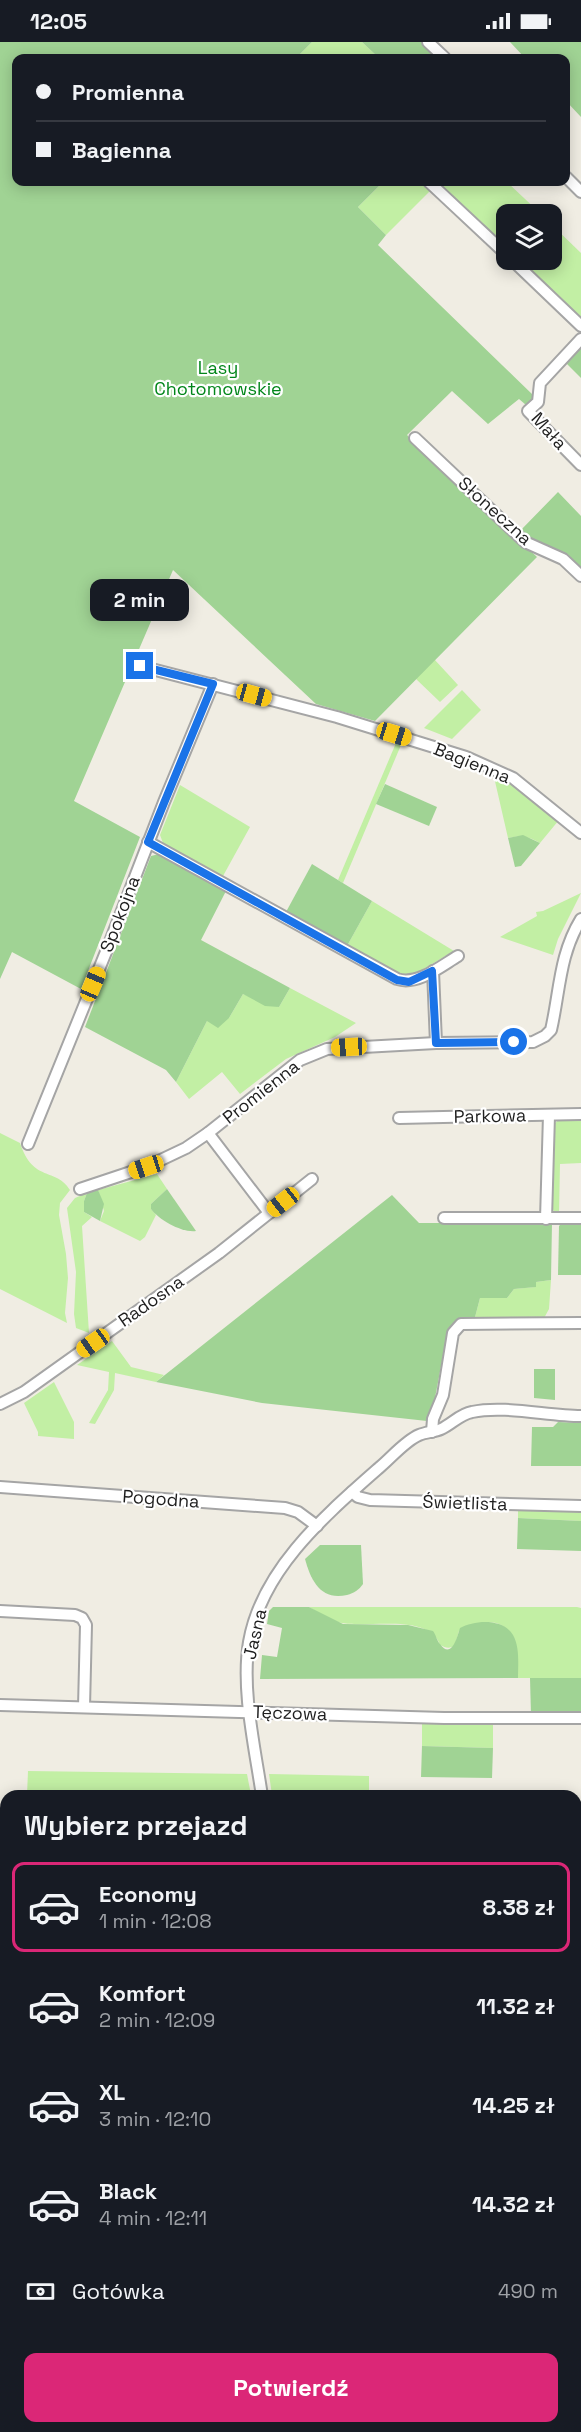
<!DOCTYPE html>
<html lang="pl">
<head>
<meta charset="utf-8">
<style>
	:root { --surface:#171b24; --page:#20242c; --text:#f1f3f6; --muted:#9ea1a6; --line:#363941; --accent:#db2777 }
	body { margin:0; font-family:"Space Grotesk",sans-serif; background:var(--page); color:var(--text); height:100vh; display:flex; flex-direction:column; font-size:22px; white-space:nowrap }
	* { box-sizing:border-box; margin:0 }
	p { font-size:20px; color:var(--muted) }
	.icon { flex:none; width:33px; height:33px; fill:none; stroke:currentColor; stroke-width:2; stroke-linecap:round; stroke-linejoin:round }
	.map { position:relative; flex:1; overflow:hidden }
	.drawer { position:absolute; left:0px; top:1748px; width:582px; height:644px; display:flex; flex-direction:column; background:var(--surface); border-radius:18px 18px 0 0; box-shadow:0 3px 15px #0003 }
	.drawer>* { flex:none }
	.hud { position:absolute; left:12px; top:12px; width:558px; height:132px; border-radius:12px; box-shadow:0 3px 15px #0003; display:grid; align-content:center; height:132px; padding:0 24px; background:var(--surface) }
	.controls { position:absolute; left:496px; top:162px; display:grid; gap:12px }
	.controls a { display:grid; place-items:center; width:66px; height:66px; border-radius:12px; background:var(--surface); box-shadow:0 3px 15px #0003; font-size:30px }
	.end { position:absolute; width:27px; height:27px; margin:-14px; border:8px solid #1a73e8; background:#fff; box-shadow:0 0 0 3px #fff }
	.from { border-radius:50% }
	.bubble { position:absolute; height:42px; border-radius:12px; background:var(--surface); box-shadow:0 3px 15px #0003; font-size:20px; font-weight:700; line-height:42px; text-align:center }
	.car { position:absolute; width:18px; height:36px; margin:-18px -9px; border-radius:8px; box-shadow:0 0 4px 2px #0007; background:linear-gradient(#f5c518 24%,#345 0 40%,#f5c518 0 76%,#345 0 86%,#f5c518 0) }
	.hud b { display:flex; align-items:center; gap:21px; height:57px; font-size:22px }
	.hud b+b { border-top:2px solid var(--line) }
	.hud i { width:15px; height:15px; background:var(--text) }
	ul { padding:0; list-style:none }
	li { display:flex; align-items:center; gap:18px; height:90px; margin:0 12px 9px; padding:0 12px; border:3px solid transparent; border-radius:12px }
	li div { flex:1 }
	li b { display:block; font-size:22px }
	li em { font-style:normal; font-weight:700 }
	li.selected { border-color:var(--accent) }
	li>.icon { width:54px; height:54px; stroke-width:1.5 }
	h2 { padding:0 24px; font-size:27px; line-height:72px }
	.pay { display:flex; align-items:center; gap:15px; height:66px; padding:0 24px; font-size:22px }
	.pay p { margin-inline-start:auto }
	.cta { display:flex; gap:12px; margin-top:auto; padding:12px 24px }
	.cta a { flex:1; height:69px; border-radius:12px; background:var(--accent); color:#fff; font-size:24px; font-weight:700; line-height:69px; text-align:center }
	.status { display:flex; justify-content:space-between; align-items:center; height:42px; padding:0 30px; background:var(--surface); direction:ltr }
	.status svg { height:16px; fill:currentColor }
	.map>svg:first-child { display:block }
	.grass { fill:#c2efa4 }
	.forest { fill:#a0d394 }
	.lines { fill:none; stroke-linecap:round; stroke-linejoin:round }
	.minor-casing { stroke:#a5a5a5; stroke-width:14 }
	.tertiary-casing { stroke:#a5a5a5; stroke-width:16 }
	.minor { stroke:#fff; stroke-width:10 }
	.tertiary { stroke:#fff; stroke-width:14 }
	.route { stroke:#1a73e8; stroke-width:8 }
	.labels { text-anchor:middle; stroke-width:4.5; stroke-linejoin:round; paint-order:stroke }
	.park-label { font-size:18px; fill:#02861a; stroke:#fff }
	.street-label { font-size:18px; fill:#1e1e1e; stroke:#fff }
</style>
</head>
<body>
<div class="status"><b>12:05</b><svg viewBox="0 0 49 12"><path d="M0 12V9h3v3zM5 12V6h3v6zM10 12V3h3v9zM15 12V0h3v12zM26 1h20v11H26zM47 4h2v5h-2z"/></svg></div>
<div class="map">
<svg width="581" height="2390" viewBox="0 0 581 2390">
	<rect width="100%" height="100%" fill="#f0ede3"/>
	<!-- grass -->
	<g class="grass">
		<polygon points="312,0 362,0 379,16 296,16"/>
		<polygon points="379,140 425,140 432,147 386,193 358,165 381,142"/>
		<polygon points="437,140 507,140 541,172 507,172 507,209"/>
		<polygon points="552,183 581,211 581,281 516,218 552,218"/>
		<polygon points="434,617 458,643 440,660 415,636"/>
		<polygon points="462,648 481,668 452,697 424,686"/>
		<polygon points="396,701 401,703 343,841 338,838"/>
		<path d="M496,733L516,744L559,778L540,801C529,794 520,793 508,796L494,735Z"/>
		<polygon points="180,743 250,785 223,834 163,801 160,793"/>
		<polygon points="581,851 558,897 553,913 500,895 537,874 536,870 543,869"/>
		<polygon points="372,859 454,909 410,935 404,935 347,904"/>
		<polygon points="290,946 356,981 335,995 286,1017 240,1052 222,1030 189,1057 176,1040 207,979 229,976 243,952 279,965"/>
		<polygon points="561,1076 581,1077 581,1121 560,1122 559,1172 554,1171 551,1159 554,1082"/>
		<path d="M0,1091L20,1101C33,1141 56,1125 70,1148L60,1161L59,1173L66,1212L68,1236L65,1271L67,1281L0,1247Z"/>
		<polygon points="157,1132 167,1147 151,1162 151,1167 156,1173 145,1195 140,1199 100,1179 104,1169 98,1148"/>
		<polygon points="87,1151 84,1159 84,1170 92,1175 82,1184 89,1291 76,1286 74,1272 76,1230 67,1166 75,1156"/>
		<polygon points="551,1238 549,1267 543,1278 474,1279 480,1256 507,1256 514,1247 535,1245 536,1240"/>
		<polygon points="112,1299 131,1325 164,1333 156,1340 115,1331 114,1348 95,1382 89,1381 108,1348 109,1330 77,1323"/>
		<polygon points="54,1340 74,1380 74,1397 38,1394 38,1390 24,1361"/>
		<polygon points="518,1466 581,1467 581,1479 518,1476"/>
		<path d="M309,1565H577L581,1566V1636H518C518,1591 507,1566 459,1589L455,1603C450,1607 446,1606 440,1603C430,1571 368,1586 342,1581C330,1579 319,1571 309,1565Z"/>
		<polygon points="422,1682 493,1682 493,1706 422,1704"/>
		<polygon points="28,1729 247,1732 251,1753 27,1753"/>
		<polygon points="269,1732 369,1734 369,1753 272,1753"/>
		<polygon points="0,1806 6,1806 6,1858 0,1857"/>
		<rect x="576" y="2157" width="5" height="224"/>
		<polygon points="0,2385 253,2385 252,2390 0,2390"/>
		<polygon points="261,2385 541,2385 540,2390 260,2390"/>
	</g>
	<!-- forest -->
	<g class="forest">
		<polygon points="0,0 312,0 296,16 16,16 16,140 379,140 381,142 358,165 386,193 378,203 534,354 530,362 526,363 519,357 488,382 452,349 407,393 537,515 375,679 316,662 173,528 74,759 140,795 81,947 12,910 0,937"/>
		<polygon points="362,0 424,0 440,16 379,16"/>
		<polygon points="510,0 581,0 581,75 566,59 566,16 525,16"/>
		<polygon points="581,301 581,336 564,319"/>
		<polygon points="558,450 581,474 581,526 564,510 538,504 520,489"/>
		<polygon points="385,742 437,765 429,784 376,762"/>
		<polygon points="523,793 540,801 521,824 515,825 508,796"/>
		<polygon points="159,812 226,849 201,898 290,946 279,965 265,964 243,952 229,976 218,986 207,979 176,1040 166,1028 85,985 151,814"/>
		<polygon points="312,822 372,859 347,904 286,870"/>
		<path d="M167,1147L196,1189C182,1191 159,1178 151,1167V1162Z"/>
		<polygon points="98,1148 104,1162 100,1179 84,1170 84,1159 87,1151"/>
		<polygon points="392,1153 419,1181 552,1181 551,1238 536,1240 536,1245 514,1247 507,1256 480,1256 474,1279 461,1278 447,1293 434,1361 427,1379 262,1361 156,1340"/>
		<polygon points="562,1181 581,1181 581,1233 558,1233 559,1184"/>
		<polygon points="534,1327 555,1327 555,1358 534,1356"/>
		<polygon points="558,1380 581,1381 581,1424 531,1424 532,1385 553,1385"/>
		<polygon points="518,1476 581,1479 581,1509 517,1507"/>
		<path d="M320,1503H361L363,1542C359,1548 354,1551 347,1553C321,1559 311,1539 305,1517Z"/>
		<path d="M273,1565H309L343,1582L408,1583L433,1589C436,1593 437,1599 440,1602C452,1619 458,1592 460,1586C475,1578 503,1576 513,1593C520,1605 518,1623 518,1636L260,1637L262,1613L277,1615L282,1586L267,1582L269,1569Z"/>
		<polygon points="530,1636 581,1636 581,1674 531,1673"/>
		<polygon points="422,1704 493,1706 492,1736 421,1735"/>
		<rect x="0" y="2298" width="6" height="87"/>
	</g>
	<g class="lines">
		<defs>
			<g id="minor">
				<polyline points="428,0 445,16"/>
				<polyline points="566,135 581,150"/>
				<polyline points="429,140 507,213"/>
				<polyline points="512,218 581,284"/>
				<polyline points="581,297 540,341 538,360 528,369 581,423"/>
				<polyline points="415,396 525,500 563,517 581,534"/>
				<polyline points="140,624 337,675 466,715 513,736 581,791"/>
				<path d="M148,800L397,937C417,944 441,924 458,914"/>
				<polyline points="433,929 436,1001"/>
				<polyline points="399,1076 581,1072"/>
				<polyline points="208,1091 269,1171"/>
				<polyline points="28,1102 108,905 164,760 213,642"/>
				<path d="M80,1147L146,1125L186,1106L208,1091L300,1018L327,1007L436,1001L533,1000L545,994L551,988C560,949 559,913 581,877"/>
				<polyline points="444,1176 581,1176"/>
				<polyline points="546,1177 549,1073"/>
				<polyline points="0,1362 24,1350 219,1211 312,1137"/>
				<polyline points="432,1390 433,1377 443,1353 453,1291 461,1282 581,1281"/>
				<polyline points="0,1445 285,1466 298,1470 317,1484"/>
				<polyline points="352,1450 358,1455 370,1458 581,1464"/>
				<polyline points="0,1569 75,1573 82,1576 86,1583 84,1665"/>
				<polyline points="0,1663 444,1676 581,1676"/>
				<path d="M262,1754C255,1706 241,1647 249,1600C262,1526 327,1472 380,1425C392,1415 405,1399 419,1393C426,1390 434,1390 441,1387C452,1382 460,1372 472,1370C504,1363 548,1374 581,1374"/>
				<polyline points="0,1799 6,1799"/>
				<polyline points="576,1810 581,1810"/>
				<polyline points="576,1888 581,1888"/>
				<polyline points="0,1904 6,1904"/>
				<polyline points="0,2035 6,2035"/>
				<polyline points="576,2117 581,2115"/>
				<polyline points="0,2121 6,2121"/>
				<polyline points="0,2210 6,2210"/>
			</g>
			<g id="tertiary">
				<polyline points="576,1983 581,1981"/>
				<polyline points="0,2278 6,2275"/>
			</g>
		</defs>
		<!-- minor casing -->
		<use href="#minor" class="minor-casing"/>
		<!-- tertiary casing -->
		<use href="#tertiary" class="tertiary-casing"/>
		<!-- minor -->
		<use href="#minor" class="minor"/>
		<!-- tertiary -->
		<use href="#tertiary" class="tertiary"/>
	</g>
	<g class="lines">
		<!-- route -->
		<polyline class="route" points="140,624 213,642 148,800 397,938 409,940 432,929 436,1001 514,1000"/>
	</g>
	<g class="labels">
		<!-- park labels -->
		<g class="park-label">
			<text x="218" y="332">Lasy<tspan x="218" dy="21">Chotomowskie</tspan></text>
		</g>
		<!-- street labels -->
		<g class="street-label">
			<text transform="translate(549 389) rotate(48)" y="6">Mała</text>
			<text transform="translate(495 469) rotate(42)" y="6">Słoneczna</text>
			<text transform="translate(472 721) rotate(22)" y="6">Bagienna</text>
			<text transform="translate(120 872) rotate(-69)" y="6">Spokojna</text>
			<text transform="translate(261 1050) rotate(-38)" y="6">Promienna</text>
			<text transform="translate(490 1074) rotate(-1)" y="6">Parkowa</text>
			<text transform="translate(151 1259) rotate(-35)" y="6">Radosna</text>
			<text transform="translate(161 1457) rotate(4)" y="6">Pogodna</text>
			<text transform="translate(465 1461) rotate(2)" y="6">Świetlista</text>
			<text transform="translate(255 1592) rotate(-77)" y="6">Jasna</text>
			<text transform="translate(290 1671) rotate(2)" y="6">Tęczowa</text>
		</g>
	</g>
</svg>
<div class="controls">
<a><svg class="icon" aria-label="layers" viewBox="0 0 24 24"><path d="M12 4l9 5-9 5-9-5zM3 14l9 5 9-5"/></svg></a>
</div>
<i class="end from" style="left:514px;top:1000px"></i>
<i class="end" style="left:140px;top:624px"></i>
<div class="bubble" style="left:90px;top:537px;width:99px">2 min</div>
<i class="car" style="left:254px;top:653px;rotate:105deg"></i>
<i class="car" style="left:394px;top:692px;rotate:107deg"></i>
<i class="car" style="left:93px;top:942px;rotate:23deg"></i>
<i class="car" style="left:349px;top:1005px;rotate:267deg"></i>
<i class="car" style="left:146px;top:1125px;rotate:252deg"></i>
<i class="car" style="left:283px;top:1160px;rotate:232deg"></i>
<i class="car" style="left:93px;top:1301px;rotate:235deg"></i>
<div class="hud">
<b><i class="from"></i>Promienna</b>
<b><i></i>Bagienna</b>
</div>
<section class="drawer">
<h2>Wybierz przejazd</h2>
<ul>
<li class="selected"><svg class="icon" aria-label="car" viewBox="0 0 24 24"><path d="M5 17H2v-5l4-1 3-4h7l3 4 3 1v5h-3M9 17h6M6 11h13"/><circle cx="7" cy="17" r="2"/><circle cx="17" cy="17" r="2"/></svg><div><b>Economy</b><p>1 min · 12:08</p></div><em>8.38 zł</em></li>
<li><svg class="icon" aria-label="car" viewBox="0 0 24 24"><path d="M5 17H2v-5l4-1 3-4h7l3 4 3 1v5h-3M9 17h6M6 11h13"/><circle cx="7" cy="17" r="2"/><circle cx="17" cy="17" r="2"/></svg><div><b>Komfort</b><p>2 min · 12:09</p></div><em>11.32 zł</em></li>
<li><svg class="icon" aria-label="car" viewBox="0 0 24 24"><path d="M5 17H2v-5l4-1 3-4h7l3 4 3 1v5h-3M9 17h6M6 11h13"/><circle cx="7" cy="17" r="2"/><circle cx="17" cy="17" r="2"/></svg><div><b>XL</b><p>3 min · 12:10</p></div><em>14.25 zł</em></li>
<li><svg class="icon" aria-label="car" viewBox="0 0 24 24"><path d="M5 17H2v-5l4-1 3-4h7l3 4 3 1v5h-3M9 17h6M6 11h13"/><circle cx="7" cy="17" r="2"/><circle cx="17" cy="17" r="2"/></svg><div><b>Black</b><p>4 min · 12:11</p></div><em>14.32 zł</em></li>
</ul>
<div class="pay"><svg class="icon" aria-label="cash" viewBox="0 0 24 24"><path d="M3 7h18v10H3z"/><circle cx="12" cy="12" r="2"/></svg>Gotówka<p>490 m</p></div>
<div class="cta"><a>Potwierdź</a></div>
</section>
</div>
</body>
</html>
